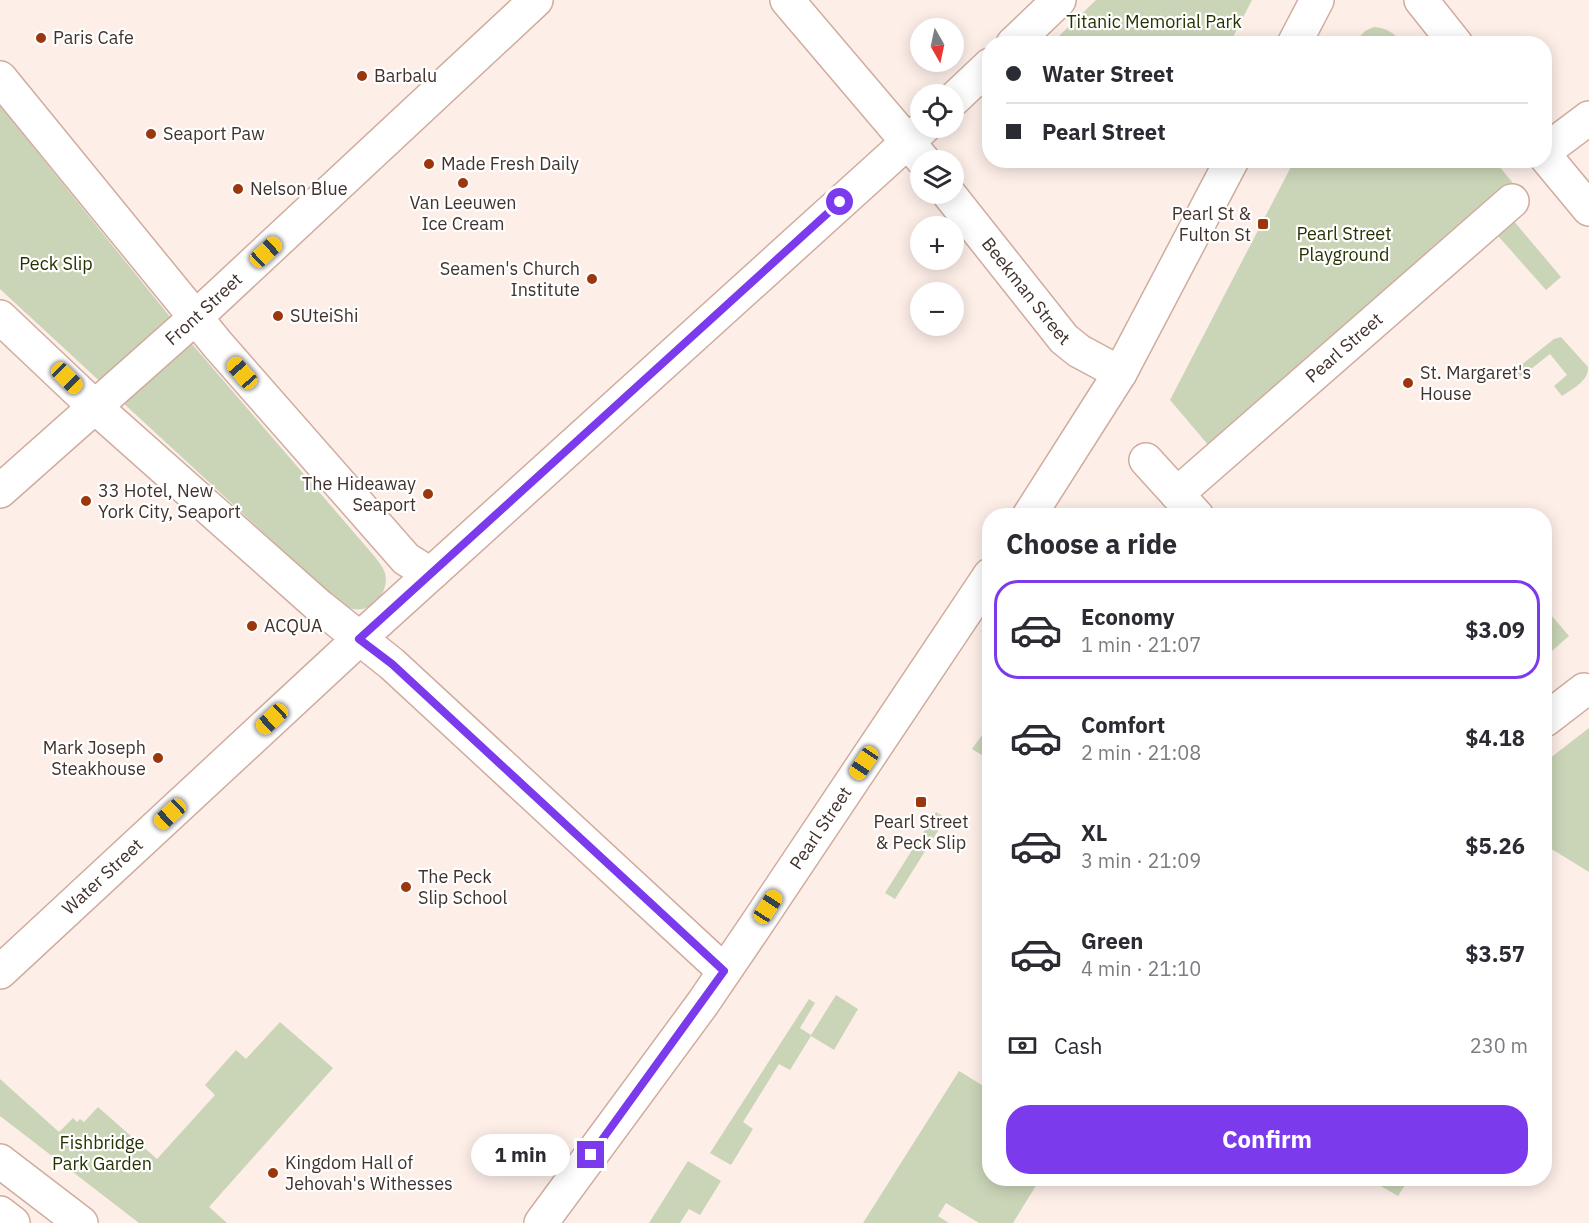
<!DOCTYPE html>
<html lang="en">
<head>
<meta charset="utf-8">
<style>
	:root { --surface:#fff; --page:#f7f7f7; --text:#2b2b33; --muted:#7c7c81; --line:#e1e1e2; --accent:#7c3aed }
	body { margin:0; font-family:"IBM Plex Sans",sans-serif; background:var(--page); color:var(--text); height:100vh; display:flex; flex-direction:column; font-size:22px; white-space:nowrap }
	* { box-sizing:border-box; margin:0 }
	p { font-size:20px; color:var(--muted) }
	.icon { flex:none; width:33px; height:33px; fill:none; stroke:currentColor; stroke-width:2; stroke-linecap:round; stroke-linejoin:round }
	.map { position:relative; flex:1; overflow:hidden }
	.side { position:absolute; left:982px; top:508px; width:570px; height:678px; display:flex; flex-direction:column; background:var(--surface); border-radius:24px; box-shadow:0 3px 15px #0003 }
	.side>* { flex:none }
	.banner { position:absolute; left:982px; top:36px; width:570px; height:132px; border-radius:24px; box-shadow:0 3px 15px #0003; display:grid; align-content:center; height:132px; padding:0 24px; background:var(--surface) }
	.needle { width:39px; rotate:171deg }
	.tools { position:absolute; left:910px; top:18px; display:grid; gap:12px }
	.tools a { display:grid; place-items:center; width:54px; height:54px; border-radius:50%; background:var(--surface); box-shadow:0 3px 15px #0003; font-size:30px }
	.end { position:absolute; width:27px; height:27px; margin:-14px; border:8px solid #7c3aed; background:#fff; box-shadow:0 0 0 3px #fff }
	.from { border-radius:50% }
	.bubble { position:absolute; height:42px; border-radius:21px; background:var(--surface); box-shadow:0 3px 15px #0003; font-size:20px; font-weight:800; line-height:42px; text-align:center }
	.car { position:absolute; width:18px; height:36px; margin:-18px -9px; border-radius:8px; box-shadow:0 0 4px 2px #0007; background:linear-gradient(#f5c518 24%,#345 0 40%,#f5c518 0 76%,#345 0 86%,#f5c518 0) }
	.banner b { display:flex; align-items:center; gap:21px; height:57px; font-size:22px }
	.banner b+b { border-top:2px solid var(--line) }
	.banner i { width:15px; height:15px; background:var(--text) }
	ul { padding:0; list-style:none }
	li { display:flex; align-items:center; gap:18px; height:99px; margin:0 12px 9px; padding:0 12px; border:3px solid transparent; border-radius:24px }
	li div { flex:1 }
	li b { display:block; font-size:22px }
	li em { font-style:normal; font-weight:800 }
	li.selected { border-color:var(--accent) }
	li>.icon { width:54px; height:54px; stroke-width:1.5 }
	h2 { padding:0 24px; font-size:27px; line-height:72px }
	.pay { display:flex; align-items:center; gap:15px; height:66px; padding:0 24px; font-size:22px }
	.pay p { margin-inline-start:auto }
	.button { display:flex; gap:12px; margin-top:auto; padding:12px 24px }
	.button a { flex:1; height:69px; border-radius:24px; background:var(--accent); color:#fff; font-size:24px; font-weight:800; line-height:69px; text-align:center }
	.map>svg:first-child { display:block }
	.green { fill:#cad5b8 }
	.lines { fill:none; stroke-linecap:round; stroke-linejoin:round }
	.street-casing { stroke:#d0ac9f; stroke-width:36 }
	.secondary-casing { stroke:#d0ac9f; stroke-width:36 }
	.primary-casing { stroke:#d0ac9f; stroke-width:36 }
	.highway-casing { stroke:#d0ac9f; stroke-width:36 }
	.street { stroke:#fff; stroke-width:33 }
	.secondary { stroke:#fff; stroke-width:33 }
	.primary { stroke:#fff; stroke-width:33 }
	.highway { stroke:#fff; stroke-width:33 }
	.route { stroke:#7c3aed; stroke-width:8 }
	.poi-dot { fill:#9c370d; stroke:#fff; stroke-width:2 }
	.labels { text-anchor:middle; stroke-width:4.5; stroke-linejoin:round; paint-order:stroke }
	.park-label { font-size:18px; fill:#253300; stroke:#fff }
	.poi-label { font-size:18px; fill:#41322d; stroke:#fff; text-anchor:start }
	.street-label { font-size:18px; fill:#41322d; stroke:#fff }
</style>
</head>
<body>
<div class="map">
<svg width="1589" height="1223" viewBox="0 0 1589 1223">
	<rect width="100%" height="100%" fill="#fdeee8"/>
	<!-- green -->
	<g class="green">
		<polygon points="1096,0 1252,0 1230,43 1058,43 1055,40"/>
		<path d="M1374,27C1387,28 1394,33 1402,43H1354L1365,31Z"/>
		<path d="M0,106L192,344L375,557C379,562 383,567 385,573C390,592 372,613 353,609C345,608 339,601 333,597L0,289Z"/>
		<polygon points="1294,161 1495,161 1525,198 1507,213 1561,277 1546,290 1491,228 1221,460 1170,400"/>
		<path d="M1561,337L1588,367C1589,381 1572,389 1562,396L1554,386L1567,375L1550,354L1521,377L1515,370L1554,339Z"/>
		<polygon points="1545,608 1569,636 1545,657"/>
		<polygon points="990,724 990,760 972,749"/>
		<polygon points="1589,728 1589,872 1545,845 1545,762"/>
		<polygon points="936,812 946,818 895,899 885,893"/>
		<polygon points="836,995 858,1009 834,1050 811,1036 790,1070 779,1064 743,1122 753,1129 731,1165 710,1153 809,999 815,1003 800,1028 811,1035"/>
		<polygon points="280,1022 333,1068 209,1207 227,1223 139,1223 0,1116 0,1079 59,1132 73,1118 77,1122 80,1119 84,1122 98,1107 157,1159 215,1095 205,1085 236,1050 246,1059"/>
		<polygon points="959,1071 990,1090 990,1179 1040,1179 1013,1223 979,1223 946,1203 938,1216 949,1223 863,1223"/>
		<polygon points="688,1161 721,1181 700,1215 689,1209 680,1223 649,1223"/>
		<polygon points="1382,1179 1409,1179 1398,1196 1379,1185"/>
	</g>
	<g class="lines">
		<defs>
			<g id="street">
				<polyline points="787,0 923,160"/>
				<polyline points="1421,0 1456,44"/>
				<polyline points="1013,44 1059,0"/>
				<polyline points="0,78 218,345 406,559 422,569 433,572"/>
				<polyline points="954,99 990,65"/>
				<polyline points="1545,151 1589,118"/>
				<polyline points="1545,156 1589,209"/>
				<path id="s1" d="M949,194L1064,339L1079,351L1120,373"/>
				<polyline points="0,317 94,406 319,606 392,664 724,971"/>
				<polyline points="1146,460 1197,516"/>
				<path id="s2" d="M0,491L196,317L536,0"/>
				<path id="s3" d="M1177,494L1512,201"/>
				<polyline points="1545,720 1584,690"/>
				<path id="s4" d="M0,972L359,639L923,128"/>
			</g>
			<polyline id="secondary" points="0,1161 81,1223"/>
			<g id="primary">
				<polyline points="1294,44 1317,0"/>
				<polyline points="1029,516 1120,373 1232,160"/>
				<path id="s5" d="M541,1223L703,1003L756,925L990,575"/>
			</g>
			<polyline id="highway" points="0,1213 13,1223"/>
		</defs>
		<!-- street casing -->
		<use href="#street" class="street-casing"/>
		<!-- secondary casing -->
		<use href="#secondary" class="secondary-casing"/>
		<!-- primary casing -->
		<use href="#primary" class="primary-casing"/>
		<!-- highway casing -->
		<use href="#highway" class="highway-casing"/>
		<!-- street -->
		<use href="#street" class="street"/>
		<!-- secondary -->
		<use href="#secondary" class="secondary"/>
		<!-- primary -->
		<use href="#primary" class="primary"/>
		<!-- highway -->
		<use href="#highway" class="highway"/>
	</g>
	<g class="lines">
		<!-- route -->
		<polyline class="route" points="591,1155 724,971 392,664 359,639 840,202"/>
	</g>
	<!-- markers -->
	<g class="poi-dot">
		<circle cx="41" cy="38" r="6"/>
		<circle cx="362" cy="76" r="6"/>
		<circle cx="151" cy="134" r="6"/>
		<circle cx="429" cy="164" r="6"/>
		<circle cx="463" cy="183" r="6"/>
		<circle cx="238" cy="189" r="6"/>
		<rect x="1257" y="218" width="12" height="12" rx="3"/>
		<circle cx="592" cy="279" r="6"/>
		<circle cx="278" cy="316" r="6"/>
		<circle cx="1408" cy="383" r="6"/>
		<circle cx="428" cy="494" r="6"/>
		<circle cx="86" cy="501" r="6"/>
		<circle cx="252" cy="626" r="6"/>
		<circle cx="158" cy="758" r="6"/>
		<rect x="915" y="796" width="12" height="12" rx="3"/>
		<circle cx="406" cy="887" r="6"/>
		<circle cx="273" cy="1173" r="6"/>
	</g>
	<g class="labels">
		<!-- park labels -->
		<g class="park-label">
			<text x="1154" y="28">Titanic Memorial Park</text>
			<text x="1344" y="240">Pearl Street<tspan x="1344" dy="21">Playground</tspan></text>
			<text x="56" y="270">Peck Slip</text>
			<text x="102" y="1149">Fishbridge<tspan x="102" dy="21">Park Garden</tspan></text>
		</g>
		<!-- poi labels -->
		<g class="poi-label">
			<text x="53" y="44">Paris Cafe</text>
			<text x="374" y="82">Barbalu</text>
			<text x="163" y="140">Seaport Paw</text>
			<text x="441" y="170">Made Fresh Daily</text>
			<text x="250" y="195">Nelson Blue</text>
			<text x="463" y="209" text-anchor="middle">Van Leeuwen<tspan x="463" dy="21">Ice Cream</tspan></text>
			<text x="1251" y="220" text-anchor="end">Pearl St &amp;<tspan x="1251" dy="21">Fulton St</tspan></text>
			<text x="580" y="275" text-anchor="end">Seamen's Church<tspan x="580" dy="21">Institute</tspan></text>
			<text x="290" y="322">SUteiShi</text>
			<text x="1420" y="379">St. Margaret's<tspan x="1420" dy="21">House</tspan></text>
			<text x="416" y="490" text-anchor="end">The Hideaway<tspan x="416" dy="21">Seaport</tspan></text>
			<text x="98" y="497">33 Hotel, New<tspan x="98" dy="21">York City, Seaport</tspan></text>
			<text x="264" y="632">ACQUA</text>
			<text x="146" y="754" text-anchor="end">Mark Joseph<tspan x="146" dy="21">Steakhouse</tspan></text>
			<text x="921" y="828" text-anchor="middle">Pearl Street<tspan x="921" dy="21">&amp; Peck Slip</tspan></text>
			<text x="418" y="883">The Peck<tspan x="418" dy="21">Slip School</tspan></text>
			<text x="285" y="1169">Kingdom Hall of<tspan x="285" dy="21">Jehovah's Withesses</tspan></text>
		</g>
		<!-- street labels -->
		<g class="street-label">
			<text dy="6" stroke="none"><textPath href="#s1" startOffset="124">Beekman Street</textPath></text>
			<text dy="6" stroke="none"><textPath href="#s2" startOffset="273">Front Street</textPath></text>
			<text dy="6" stroke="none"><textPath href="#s3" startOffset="222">Pearl Street</textPath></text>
			<text dy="6" stroke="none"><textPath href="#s5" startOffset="484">Pearl Street</textPath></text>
			<text dy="6" stroke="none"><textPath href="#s4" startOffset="140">Water Street</textPath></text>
		</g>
	</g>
</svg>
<div class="tools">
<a><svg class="needle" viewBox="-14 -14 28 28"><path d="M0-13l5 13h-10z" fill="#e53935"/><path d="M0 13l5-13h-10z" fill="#7c7c81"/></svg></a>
<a><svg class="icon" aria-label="locate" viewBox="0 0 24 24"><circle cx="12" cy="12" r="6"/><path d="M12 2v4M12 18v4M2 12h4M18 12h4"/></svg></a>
<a><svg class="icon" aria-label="layers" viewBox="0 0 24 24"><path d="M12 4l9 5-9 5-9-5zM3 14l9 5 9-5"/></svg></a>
<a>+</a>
<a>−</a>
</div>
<i class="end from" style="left:840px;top:202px"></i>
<i class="end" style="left:591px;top:1155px"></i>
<div class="bubble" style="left:471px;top:1134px;width:99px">1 min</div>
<i class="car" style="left:266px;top:252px;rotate:47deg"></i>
<i class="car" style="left:242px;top:373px;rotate:319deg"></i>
<i class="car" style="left:67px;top:378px;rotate:135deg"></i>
<i class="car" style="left:272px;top:719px;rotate:227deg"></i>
<i class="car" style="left:864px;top:763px;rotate:214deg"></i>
<i class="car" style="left:170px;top:814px;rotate:227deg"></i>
<i class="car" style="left:768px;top:907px;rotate:33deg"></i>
<div class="banner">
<b><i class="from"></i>Water Street</b>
<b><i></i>Pearl Street</b>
</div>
<section class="side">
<h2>Choose a ride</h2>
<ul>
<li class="selected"><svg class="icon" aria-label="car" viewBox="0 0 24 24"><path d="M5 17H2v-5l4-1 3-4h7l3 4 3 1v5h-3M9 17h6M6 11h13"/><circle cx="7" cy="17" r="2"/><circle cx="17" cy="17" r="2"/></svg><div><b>Economy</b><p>1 min · 21:07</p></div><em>$3.09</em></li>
<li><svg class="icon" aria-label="car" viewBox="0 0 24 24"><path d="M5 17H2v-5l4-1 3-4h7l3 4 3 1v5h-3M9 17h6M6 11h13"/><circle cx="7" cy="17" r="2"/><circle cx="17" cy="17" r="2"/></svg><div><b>Comfort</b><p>2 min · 21:08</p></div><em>$4.18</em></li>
<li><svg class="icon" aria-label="car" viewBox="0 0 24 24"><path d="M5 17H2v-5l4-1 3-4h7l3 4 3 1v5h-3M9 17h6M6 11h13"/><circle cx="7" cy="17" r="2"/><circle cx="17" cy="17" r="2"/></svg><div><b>XL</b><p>3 min · 21:09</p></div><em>$5.26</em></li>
<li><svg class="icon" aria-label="car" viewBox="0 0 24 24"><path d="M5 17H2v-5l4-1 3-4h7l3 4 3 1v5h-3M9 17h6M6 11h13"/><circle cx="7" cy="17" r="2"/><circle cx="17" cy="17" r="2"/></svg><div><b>Green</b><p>4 min · 21:10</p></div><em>$3.57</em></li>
</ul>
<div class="pay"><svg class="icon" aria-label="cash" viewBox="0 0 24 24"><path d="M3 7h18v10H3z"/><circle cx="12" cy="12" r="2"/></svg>Cash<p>230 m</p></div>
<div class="button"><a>Confirm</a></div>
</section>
</div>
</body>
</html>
